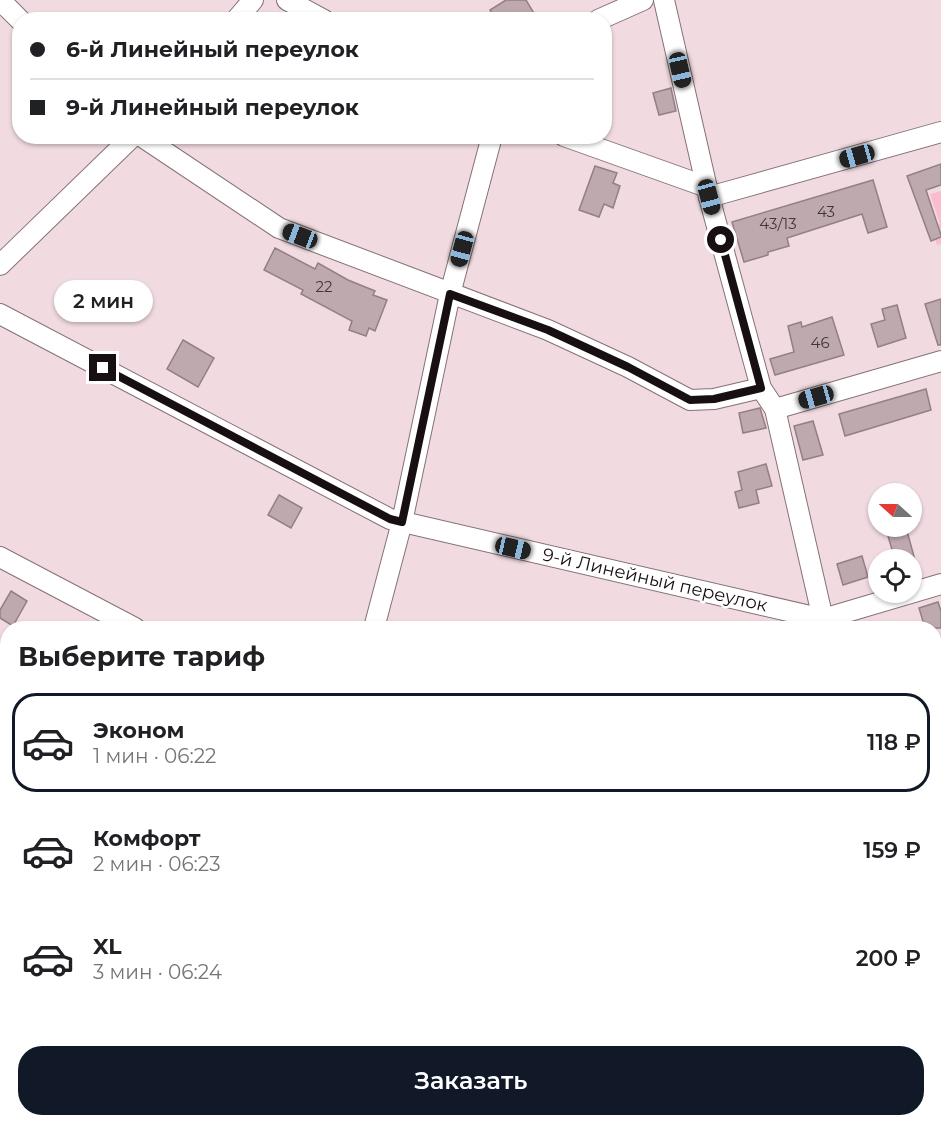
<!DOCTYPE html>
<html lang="ru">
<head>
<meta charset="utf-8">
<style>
	:root { --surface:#fff; --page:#f6f6f6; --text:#202124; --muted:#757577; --line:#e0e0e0; --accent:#111827 }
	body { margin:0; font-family:Montserrat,sans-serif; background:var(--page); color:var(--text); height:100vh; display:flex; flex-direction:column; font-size:22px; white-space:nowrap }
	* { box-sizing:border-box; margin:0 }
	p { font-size:20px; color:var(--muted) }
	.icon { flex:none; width:33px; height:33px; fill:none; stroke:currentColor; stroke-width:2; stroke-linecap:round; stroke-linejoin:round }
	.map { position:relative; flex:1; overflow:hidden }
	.sheet { position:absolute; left:0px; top:621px; width:942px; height:506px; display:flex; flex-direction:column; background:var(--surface); border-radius:24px 24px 0 0; box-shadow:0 2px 4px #0004 }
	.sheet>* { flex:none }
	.top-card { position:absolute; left:12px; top:12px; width:600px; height:132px; border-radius:24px; box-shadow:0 2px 4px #0004; display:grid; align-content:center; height:132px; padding:0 18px; background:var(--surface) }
	.needle { width:39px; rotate:291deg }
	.fabs { position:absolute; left:868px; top:483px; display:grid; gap:12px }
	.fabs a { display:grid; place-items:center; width:54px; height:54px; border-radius:50%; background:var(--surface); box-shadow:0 2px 4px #0004; font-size:30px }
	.end { position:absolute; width:27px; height:27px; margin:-14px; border:8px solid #170f11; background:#fff; box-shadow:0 0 0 3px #fff }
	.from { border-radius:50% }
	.bubble { position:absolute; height:42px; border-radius:21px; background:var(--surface); box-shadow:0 2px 4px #0004; font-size:20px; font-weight:600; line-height:42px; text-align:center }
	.car { position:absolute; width:18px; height:36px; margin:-18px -9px; border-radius:8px; box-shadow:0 0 4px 2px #0007; background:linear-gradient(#222 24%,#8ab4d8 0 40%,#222 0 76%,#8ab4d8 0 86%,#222 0) }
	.top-card b { display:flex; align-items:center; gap:21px; height:57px; font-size:22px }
	.top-card b+b { border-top:2px solid var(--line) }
	.top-card i { width:15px; height:15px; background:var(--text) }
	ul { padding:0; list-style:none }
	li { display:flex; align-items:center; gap:18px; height:99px; margin:0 12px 9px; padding:0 6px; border:3px solid transparent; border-radius:24px }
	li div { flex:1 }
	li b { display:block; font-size:22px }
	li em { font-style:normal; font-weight:600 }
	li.current { border-color:var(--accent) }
	li>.icon { width:54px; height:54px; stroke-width:1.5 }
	h2 { padding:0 18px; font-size:27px; line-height:72px }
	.action { display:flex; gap:12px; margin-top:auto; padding:12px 18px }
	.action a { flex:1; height:69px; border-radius:24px; background:var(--accent); color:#fff; font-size:24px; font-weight:600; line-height:69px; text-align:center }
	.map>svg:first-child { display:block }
	.green { fill:#fabcce }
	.building { fill:#bea9ae; stroke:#937f84; stroke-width:1.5 }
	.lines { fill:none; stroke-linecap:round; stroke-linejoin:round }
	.minor-casing { stroke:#857176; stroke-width:22 }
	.minor { stroke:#fff; stroke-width:20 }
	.rail { stroke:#5a4d50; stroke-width:4.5; stroke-dasharray:12 6; stroke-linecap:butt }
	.route { stroke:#170f11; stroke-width:8 }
	.labels { text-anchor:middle; stroke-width:5; stroke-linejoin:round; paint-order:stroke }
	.number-label { font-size:15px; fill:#413638 }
	.street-label { font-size:18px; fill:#170f11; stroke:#fff }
</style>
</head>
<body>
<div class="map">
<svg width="941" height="1126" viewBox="0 0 941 1126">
	<rect width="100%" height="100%" fill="#f1dbe1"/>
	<!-- green -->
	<polygon class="green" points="941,191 941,244 937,245 931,227 940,224 930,194"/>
	<!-- building -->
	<g class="building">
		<polygon points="506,0 526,0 538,20 496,20 490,10"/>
		<polygon points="671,88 676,111 659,115 653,93"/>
		<polygon points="941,164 941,185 926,190 941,235 941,237 931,241 907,176"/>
		<polygon points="595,166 617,173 613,183 620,186 613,208 604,204 599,217 579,210"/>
		<polygon points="873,180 887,227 868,233 862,214 787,238 789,246 768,252 768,255 744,262 732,222"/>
		<polygon points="275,248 315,269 318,263 348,280 375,291 373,295 387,300 375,331 369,328 366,336 349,330 352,321 301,294 303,290 264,270"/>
		<polygon points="941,299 941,345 938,345 925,304"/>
		<polygon points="897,305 906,338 878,347 871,324 885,320 882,309"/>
		<polygon points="832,317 844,355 775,375 770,359 794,352 788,326 801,322 802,327"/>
		<polygon points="183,340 214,358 198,387 167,369"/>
		<polygon points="926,389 931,410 845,436 839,414"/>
		<polygon points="760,408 766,428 743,433 739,413"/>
		<polygon points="813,421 823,455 803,460 794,426"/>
		<polygon points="766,464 772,486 756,490 759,503 739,508 735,492 742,490 738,472"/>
		<polygon points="279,495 302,508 291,528 268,515"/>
		<polygon points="907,531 915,560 895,560 888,536"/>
		<polygon points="862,556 868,577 843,585 837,564"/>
		<polygon points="11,591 27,601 13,626 0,618 0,610"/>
		<polygon points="938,602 941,611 941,628 925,628 919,608"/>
	</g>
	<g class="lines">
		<defs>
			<g id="minor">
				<polyline points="0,0 20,20"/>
				<polyline points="287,0 324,20"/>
				<polyline points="664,0 709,197 761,388 775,409 825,628"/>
				<polyline points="236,20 253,0"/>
				<polyline points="598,20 643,0"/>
				<polyline points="141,136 279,228 548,330 628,367 690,400 714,399 761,388"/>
				<polyline points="564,136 707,187"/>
				<polyline points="709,197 941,132"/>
				<polyline points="0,265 133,136"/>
				<polyline points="0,314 390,519 823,619 941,584"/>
				<polyline points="775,409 941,361"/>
				<polyline points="0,557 135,628"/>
				<polyline points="374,628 402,522 450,294 492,136"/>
				<polyline points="0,745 8,756"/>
				<polyline points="934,813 941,811"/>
				<polyline points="934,1021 941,1020"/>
				<polyline points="459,1119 484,1126"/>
				<polyline points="262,1126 262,1119"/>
			</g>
		</defs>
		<!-- minor casing -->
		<use href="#minor" class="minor-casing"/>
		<!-- minor -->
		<use href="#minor" class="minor"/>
		<!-- rail -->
		<g class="rail">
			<polyline points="0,929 8,941"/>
			<polyline points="113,1119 117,1126"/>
		</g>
	</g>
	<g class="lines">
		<!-- route -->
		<polyline class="route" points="103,368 390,519 402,522 450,294 548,330 628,367 690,400 714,399 761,388 721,240"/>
	</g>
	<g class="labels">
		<!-- number labels -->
		<g class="number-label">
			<text x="826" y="217">43</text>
			<text x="778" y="229">43/13</text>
			<text x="324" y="292">22</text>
			<text x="820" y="348">46</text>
		</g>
		<!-- street labels -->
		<g class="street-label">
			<text transform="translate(655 580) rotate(13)" y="6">9-й Линейный переулок</text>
		</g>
	</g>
</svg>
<div class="fabs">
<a><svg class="needle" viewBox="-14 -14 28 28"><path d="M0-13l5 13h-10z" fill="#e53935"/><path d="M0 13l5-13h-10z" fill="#757577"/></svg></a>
<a><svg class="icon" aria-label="locate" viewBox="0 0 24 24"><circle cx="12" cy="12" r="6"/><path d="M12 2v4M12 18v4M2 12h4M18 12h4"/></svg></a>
</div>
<i class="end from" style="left:721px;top:240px"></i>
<i class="end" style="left:103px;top:368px"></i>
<div class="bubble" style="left:54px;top:280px;width:99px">2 мин</div>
<i class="car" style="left:680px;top:70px;rotate:167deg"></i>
<i class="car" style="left:857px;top:156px;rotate:254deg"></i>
<i class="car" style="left:709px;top:197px;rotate:165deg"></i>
<i class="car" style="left:300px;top:236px;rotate:291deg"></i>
<i class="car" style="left:462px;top:249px;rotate:195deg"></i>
<i class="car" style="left:816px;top:397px;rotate:254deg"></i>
<i class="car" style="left:513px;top:548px;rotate:103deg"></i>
<div class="top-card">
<b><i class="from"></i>6-й Линейный переулок</b>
<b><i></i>9-й Линейный переулок</b>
</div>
<section class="sheet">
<h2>Выберите тариф</h2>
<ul>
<li class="current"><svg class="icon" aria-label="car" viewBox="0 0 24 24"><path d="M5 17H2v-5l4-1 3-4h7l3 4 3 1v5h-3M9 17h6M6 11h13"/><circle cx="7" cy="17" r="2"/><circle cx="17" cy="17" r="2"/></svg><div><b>Эконом</b><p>1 мин · 06:22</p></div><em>118 ₽</em></li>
<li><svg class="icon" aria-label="car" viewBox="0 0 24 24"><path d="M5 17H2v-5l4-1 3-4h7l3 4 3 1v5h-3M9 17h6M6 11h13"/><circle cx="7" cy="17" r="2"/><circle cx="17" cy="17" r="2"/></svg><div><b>Комфорт</b><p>2 мин · 06:23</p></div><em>159 ₽</em></li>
<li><svg class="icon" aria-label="car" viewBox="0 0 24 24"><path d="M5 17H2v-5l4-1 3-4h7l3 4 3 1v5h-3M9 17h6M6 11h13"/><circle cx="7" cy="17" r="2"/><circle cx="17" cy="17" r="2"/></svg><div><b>XL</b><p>3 мин · 06:24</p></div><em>200 ₽</em></li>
</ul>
<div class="action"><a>Заказать</a></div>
</section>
</div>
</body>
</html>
